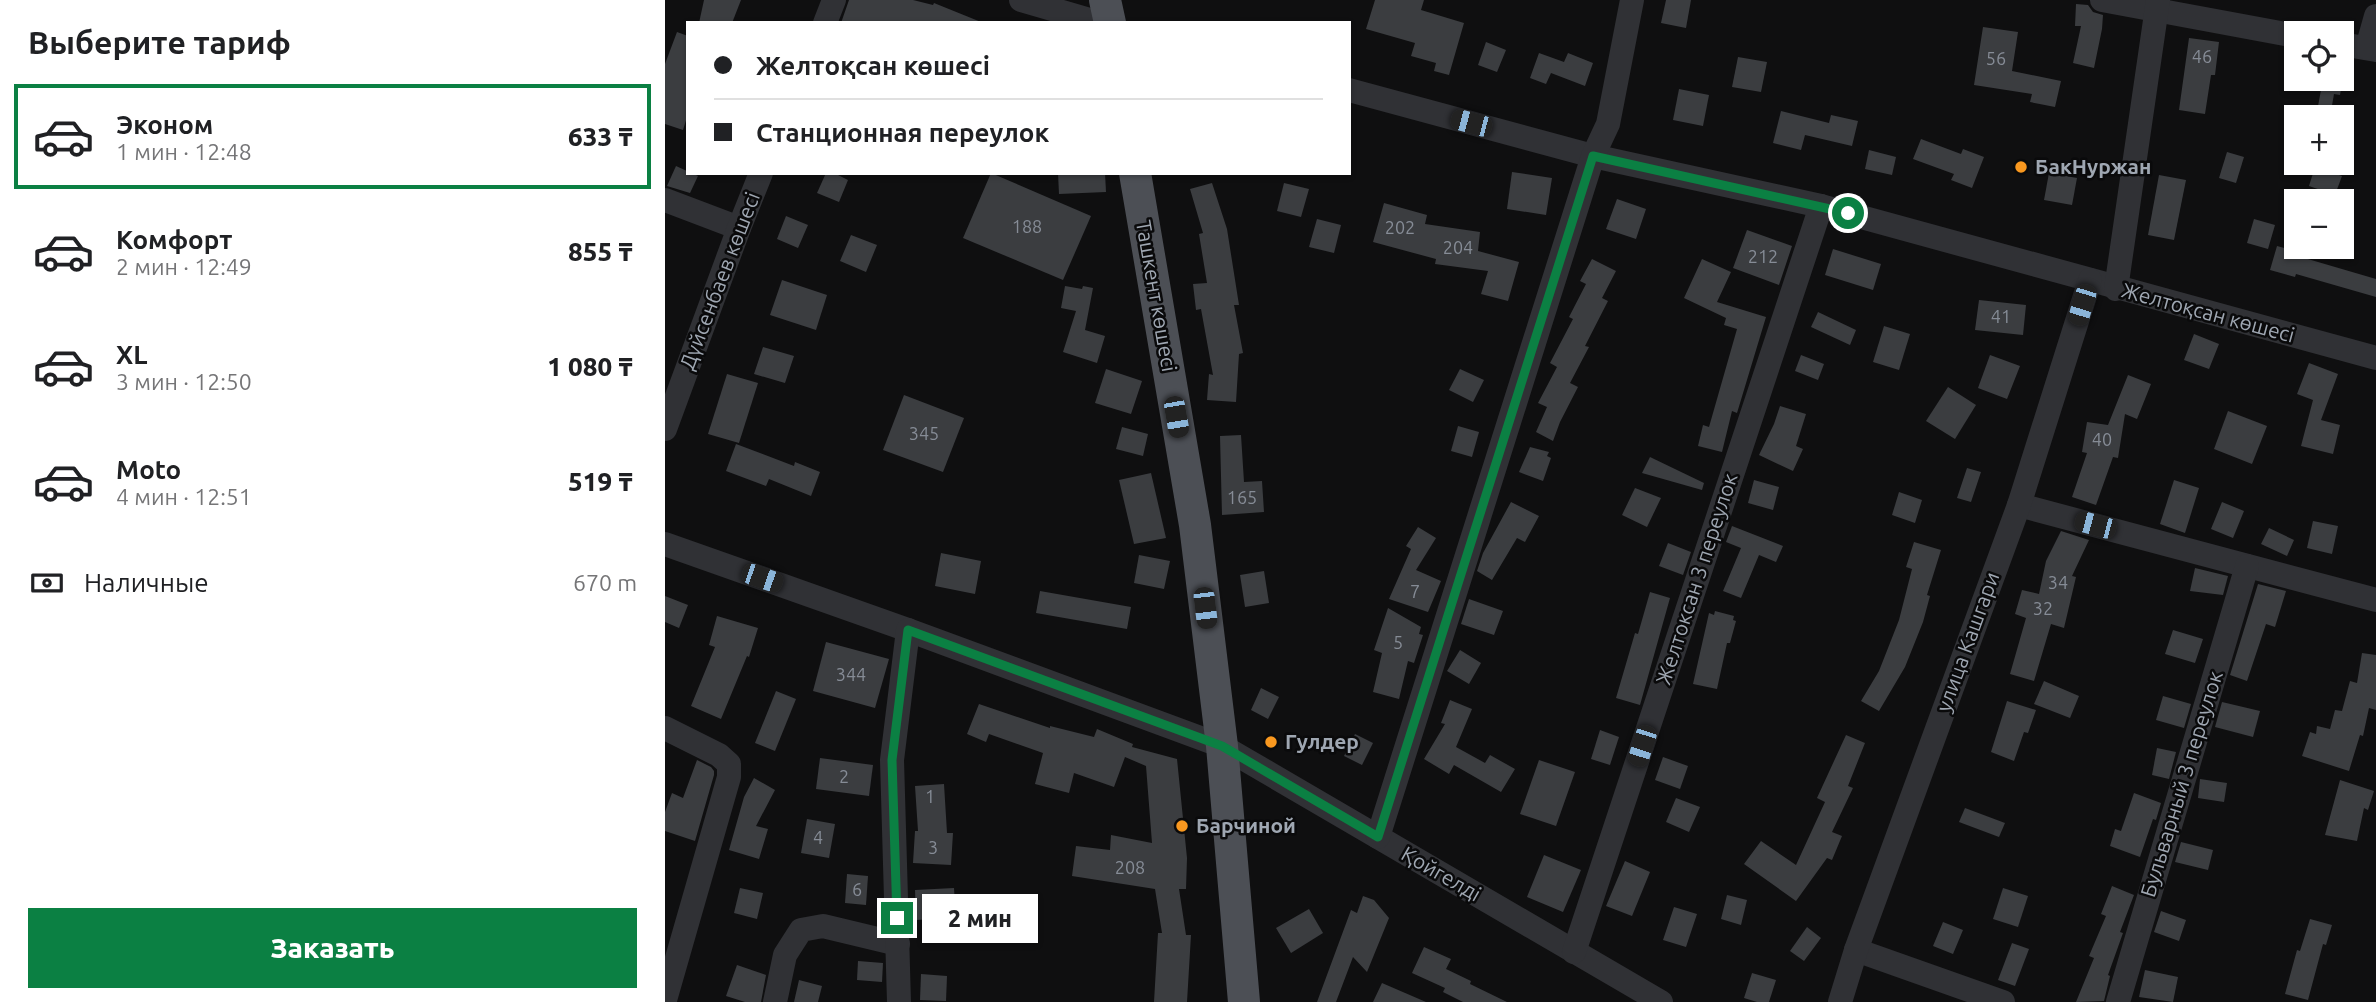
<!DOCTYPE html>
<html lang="ru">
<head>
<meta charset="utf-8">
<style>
	:root { --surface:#fff; --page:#f6f6f6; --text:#202124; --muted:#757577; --line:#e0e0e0; --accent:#0b8043 }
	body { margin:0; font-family:Ubuntu,sans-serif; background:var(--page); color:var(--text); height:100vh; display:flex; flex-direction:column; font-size:26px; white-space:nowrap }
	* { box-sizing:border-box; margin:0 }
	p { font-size:23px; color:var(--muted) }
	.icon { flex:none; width:38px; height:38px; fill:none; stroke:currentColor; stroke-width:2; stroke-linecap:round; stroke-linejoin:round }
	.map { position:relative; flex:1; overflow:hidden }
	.details { display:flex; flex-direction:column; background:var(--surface); width:665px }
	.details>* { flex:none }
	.top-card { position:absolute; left:21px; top:21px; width:665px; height:154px; border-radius:0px; box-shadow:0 2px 5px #0004; display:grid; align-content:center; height:154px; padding:0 28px; background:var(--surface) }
	.tools { position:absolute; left:1619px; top:21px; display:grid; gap:14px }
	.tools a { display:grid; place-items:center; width:70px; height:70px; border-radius:0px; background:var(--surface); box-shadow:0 2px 5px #0004; font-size:35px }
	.end { position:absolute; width:32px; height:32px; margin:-16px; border:9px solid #0b8043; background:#fff; box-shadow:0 0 0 4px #fff }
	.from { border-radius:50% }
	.bubble { position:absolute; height:49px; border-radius:0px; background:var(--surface); box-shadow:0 2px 5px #0004; font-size:23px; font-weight:800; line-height:49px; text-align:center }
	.car { position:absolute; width:21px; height:42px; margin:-21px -10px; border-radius:9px; box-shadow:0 0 5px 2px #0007; background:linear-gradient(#222 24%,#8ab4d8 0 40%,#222 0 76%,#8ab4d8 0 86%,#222 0) }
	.top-card b { display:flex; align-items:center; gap:24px; height:66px; font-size:26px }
	.top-card b+b { border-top:2px solid var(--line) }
	.top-card i { width:18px; height:18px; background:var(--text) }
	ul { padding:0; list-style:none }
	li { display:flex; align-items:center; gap:21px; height:105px; margin:0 14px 10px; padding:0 14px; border:4px solid transparent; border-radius:0px }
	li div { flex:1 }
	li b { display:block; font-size:26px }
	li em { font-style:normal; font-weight:800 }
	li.selected { border-color:var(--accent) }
	li>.icon { width:63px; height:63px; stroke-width:1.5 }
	h2 { padding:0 28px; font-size:32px; line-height:84px }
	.pay { display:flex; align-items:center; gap:18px; height:77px; padding:0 28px; font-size:26px }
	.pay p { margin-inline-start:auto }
	.primary-button { display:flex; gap:14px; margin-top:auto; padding:14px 28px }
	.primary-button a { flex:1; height:80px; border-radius:0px; background:var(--accent); color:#fff; font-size:28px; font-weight:800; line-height:80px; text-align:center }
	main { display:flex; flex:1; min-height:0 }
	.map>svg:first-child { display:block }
	.building { fill:#3b3d40 }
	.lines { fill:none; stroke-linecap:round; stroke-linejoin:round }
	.minor { stroke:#303135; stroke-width:24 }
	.major { stroke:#4c4f55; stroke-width:32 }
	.route { stroke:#0b8043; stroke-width:9 }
	.poi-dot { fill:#f9981f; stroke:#0a0a0b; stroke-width:2.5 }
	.labels { text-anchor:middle; stroke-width:5; stroke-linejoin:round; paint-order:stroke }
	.number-label { font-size:18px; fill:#868c96 }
	.poi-label { font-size:21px; font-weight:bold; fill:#9fa7b2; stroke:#0a0a0b; text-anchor:start }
	.street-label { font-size:21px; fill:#9fa7b2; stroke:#0a0a0b }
</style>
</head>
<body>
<main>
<section class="details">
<h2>Выберите тариф</h2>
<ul>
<li class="selected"><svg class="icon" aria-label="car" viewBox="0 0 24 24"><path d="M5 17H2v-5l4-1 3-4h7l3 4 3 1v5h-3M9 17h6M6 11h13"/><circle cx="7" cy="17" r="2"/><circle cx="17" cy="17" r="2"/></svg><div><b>Эконом</b><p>1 мин · 12:48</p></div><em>633 ₸</em></li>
<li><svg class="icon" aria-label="car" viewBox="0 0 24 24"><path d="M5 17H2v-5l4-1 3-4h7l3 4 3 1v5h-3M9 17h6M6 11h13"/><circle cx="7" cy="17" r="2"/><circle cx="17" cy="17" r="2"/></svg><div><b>Комфорт</b><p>2 мин · 12:49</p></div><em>855 ₸</em></li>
<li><svg class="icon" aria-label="car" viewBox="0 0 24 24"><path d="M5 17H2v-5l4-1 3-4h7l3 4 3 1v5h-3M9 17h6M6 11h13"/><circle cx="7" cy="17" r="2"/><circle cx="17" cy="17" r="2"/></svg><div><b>XL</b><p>3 мин · 12:50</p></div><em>1 080 ₸</em></li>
<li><svg class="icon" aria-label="car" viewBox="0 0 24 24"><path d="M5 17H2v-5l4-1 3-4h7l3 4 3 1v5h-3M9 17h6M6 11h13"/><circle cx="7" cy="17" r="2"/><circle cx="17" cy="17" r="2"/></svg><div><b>Moto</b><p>4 мин · 12:51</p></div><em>519 ₸</em></li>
</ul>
<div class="pay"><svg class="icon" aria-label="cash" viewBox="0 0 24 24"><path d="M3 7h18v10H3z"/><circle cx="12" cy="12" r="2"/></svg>Наличные<p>670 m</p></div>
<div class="primary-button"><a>Заказать</a></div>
</section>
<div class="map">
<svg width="1711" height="1002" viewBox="0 0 1711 1002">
	<rect width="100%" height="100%" fill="#0f0f10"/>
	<!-- building -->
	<g class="building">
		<polygon points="39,0 76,0 67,23 34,23"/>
		<polygon points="184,0 248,0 268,5 269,3 316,22 176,23"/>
		<polygon points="710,0 759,0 756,10 799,23 784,75 769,71 771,63 746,56 750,43 701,29"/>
		<polygon points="1001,0 1026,0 1021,28 996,23"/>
		<polygon points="1411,4 1423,5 1428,12 1438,15 1437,29 1429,68 1408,63 1416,26 1410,26"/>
		<polygon points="1318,27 1353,32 1347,71 1396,81 1390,107 1365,102 1367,94 1309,85"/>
		<polygon points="12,32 23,36 23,114 18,130 0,124 0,64"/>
		<polygon points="1524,38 1554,42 1550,75 1546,75 1540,114 1514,110"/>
		<polygon points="821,42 841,50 832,72 813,65"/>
		<polygon points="874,53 899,62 903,53 928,63 920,86 886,73 881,84 865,78"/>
		<polygon points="1073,57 1102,62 1096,92 1067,87"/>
		<polygon points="1658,79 1678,79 1675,95 1669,94 1665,117 1651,117"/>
		<polygon points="1014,89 1044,95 1038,126 1008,120"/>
		<polygon points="1116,111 1164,123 1166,115 1193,121 1187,146 1140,135 1136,150 1108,143"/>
		<polygon points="1256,139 1296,154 1298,149 1319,157 1307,188 1286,180 1289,174 1248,159"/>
		<polygon points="1204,150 1231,157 1227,175 1200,169"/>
		<polygon points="1562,152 1579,157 1571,183 1554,178"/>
		<polygon points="11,166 33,176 25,193 2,186"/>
		<polygon points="1650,167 1677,176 1670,195 1644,186"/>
		<polygon points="847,172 887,178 881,215 842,209"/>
		<polygon points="161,173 169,173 183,180 174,202 152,193"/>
		<polygon points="326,173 426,216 398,280 298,238"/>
		<polygon points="393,173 440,173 441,192 394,194"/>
		<polygon points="1384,173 1412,178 1407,205 1379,200"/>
		<polygon points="1494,175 1521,180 1509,240 1483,235"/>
		<polygon points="547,183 562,229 574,305 569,305 578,353 574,354 571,402 542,400 544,374 548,375 536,309 531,310 528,284 542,283 534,234 538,233 525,189"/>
		<polygon points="619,183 644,189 636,217 612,211"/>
		<polygon points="952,199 981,209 971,239 941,229"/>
		<polygon points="719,203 762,215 760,224 815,232 813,251 854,262 843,301 816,294 823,271 770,264 771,259 708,242"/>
		<polygon points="121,216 143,225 133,248 112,239"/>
		<polygon points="652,219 676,225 669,253 644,247"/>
		<polygon points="1589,219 1610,225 1603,249 1582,243"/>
		<polygon points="1082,230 1127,246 1114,285 1068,268"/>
		<polygon points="186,235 212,245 201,272 175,261"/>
		<polygon points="1612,246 1637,253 1636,257 1711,279 1711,297 1631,274 1630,277 1605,270"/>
		<polygon points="1168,249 1216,264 1208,290 1160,275"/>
		<polygon points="927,259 951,271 937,298 943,301 920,346 924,347 905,383 913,387 895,422 888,441 871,432 882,407 873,403 892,367 885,363 908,319 904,317 921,284 915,281"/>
		<polygon points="1037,259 1066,272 1052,302 1101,317 1072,413 1067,411 1057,452 1033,446 1038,425 1044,427 1072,329 1059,325 1061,318 1019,298"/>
		<polygon points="117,280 162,295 151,330 105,315"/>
		<polygon points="400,286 417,289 418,286 428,288 420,330 440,336 432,363 398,352 411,311 396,308"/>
		<polygon points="1314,300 1361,305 1358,335 1310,330"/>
		<polygon points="1153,312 1191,330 1185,345 1146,327"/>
		<polygon points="1219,326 1245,334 1234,370 1208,362"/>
		<polygon points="1529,334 1554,344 1544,369 1519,360"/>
		<polygon points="98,347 129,356 120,383 89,374"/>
		<polygon points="1136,355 1159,364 1153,380 1130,371"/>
		<polygon points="1325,355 1355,366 1342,399 1313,388"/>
		<polygon points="1644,363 1673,374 1656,420 1675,425 1668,454 1636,446 1648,400 1632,394"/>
		<polygon points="441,369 477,381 466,414 430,403"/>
		<polygon points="795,369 819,380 808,402 784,390"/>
		<polygon points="62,374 93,383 74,443 43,434"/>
		<polygon points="1463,375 1486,384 1472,419 1460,414 1453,458 1448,457 1431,505 1407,497 1422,453 1417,452 1422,422 1443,425"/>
		<polygon points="1283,387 1311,405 1290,439 1261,421"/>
		<polygon points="239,395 299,418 278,472 218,450"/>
		<polygon points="1115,406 1141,414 1131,446 1138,449 1128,471 1094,455 1109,424"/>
		<polygon points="1563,411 1602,426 1587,464 1549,449"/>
		<polygon points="793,426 814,432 807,457 786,451"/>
		<polygon points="457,427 483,434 478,456 451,449"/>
		<polygon points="576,435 579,482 597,481 599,512 557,515 555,436"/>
		<polygon points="71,444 129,466 130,462 155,472 146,496 104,479 101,486 61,471"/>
		<polygon points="865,447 884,452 882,456 886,458 878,481 854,472"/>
		<polygon points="985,457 1039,483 1037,490 977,473"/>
		<polygon points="1302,468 1316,472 1306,502 1292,498"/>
		<polygon points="486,473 501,538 469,544 454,480"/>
		<polygon points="1089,480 1114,487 1108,510 1083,503"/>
		<polygon points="1509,480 1534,488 1520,533 1495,524"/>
		<polygon points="970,488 996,498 982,527 957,515"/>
		<polygon points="1234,492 1257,500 1250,523 1227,515"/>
		<polygon points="846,502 874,516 860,542 852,538 827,580 812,571 818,553"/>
		<polygon points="1557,502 1579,511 1568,538 1546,529"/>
		<polygon points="1648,521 1673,526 1667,554 1642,548"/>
		<polygon points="1067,526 1118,546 1111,562 1094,555 1076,598 1058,591 1076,548 1061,542"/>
		<polygon points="753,527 771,538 751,570 776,581 763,612 724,599 746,549 741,546"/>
		<polygon points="1604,528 1629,540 1622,556 1596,544"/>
		<polygon points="1396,531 1424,540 1407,576 1411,577 1399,628 1386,624 1369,681 1345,674 1361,618 1350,614 1357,590 1374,594 1381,561"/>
		<polygon points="1249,542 1276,550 1262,595 1265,596 1258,622 1240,667 1214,711 1196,701 1214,671 1234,620 1247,569 1241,567"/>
		<polygon points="1003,543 1026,552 1018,575 994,566"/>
		<polygon points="276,553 316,561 310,594 270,586"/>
		<polygon points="474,555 505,561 499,589 469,583"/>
		<polygon points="1530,568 1563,576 1558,595 1525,591"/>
		<polygon points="599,571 604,603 580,607 575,575"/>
		<polygon points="1593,584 1621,591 1610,627 1601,624 1582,681 1565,675"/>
		<polygon points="375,591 466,607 462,629 371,613"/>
		<polygon points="985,592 1005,598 975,705 951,698 970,633 973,634"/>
		<polygon points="0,596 23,605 14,628 0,622"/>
		<polygon points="804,599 838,611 829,635 796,624"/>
		<polygon points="723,608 756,627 754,634 758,635 749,663 743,661 734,699 708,692 717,653 709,650"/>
		<polygon points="1050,611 1069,616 1068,620 1071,621 1065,643 1062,643 1052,689 1028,684 1044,613 1049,615"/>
		<polygon points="52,616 93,628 84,657 82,656 56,719 26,706 50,647 44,645"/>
		<polygon points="1508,630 1538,639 1530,663 1500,654"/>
		<polygon points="161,642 224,659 210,708 148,691"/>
		<polygon points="795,650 816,663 804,684 782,671"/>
		<polygon points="1697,653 1711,655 1711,710 1704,708 1698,736 1695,735 1684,771 1637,756 1645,732 1651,734 1652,726 1665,729 1670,710 1677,711 1685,681 1692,683"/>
		<polygon points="1379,681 1414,696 1405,718 1369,704"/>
		<polygon points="596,688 614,697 603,719 586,710"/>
		<polygon points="111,691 131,699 110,751 90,743"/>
		<polygon points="1498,696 1526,704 1519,728 1491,720"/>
		<polygon points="785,700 807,709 791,747 820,763 825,755 850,769 836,792 789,765 784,774 759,759 780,724 776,723"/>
		<polygon points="1342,701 1371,710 1363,733 1359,732 1349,761 1326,752"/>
		<polygon points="1557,702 1595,711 1588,737 1550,727"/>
		<polygon points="314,704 385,728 385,726 429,737 432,729 468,744 467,747 512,759 522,858 521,889 514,889 521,935 526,935 522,1002 489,1002 493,933 497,933 490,889 407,876 411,846 445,850 446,835 487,843 481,766 460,757 449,787 409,773 404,793 370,784 378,753 324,734 321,742 302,734"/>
		<polygon points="935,730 954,737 945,765 926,759"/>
		<polygon points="690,734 708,743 697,765 679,756"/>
		<polygon points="1181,735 1200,743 1183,786 1188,788 1167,832 1177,836 1167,860 1162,858 1131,901 1079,864 1096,841 1131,865 1160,802 1152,798"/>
		<polygon points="1492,748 1511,752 1504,779 1487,775"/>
		<polygon points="998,757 1023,766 1015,789 990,780"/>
		<polygon points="155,758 208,765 204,796 151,789"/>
		<polygon points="32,760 46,767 49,771 49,775 30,841 0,831 0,812 7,793 18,798"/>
		<polygon points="874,760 910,772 891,826 855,814"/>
		<polygon points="89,778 110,790 91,826 103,829 94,859 64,850 79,797"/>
		<polygon points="1535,779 1562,783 1559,802 1533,798"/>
		<polygon points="1675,780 1709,791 1703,810 1699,808 1692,841 1660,835"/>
		<polygon points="279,784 282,833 288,833 286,865 248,863 250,831 253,831 250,786"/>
		<polygon points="1469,793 1496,803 1491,820 1488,819 1475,857 1445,846 1450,829 1456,831"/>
		<polygon points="1011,798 1035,807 1024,832 1001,822"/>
		<polygon points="1300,808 1340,823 1334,837 1294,822"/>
		<polygon points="142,819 170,824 164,858 136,853"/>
		<polygon points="1516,842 1548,850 1543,870 1510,862"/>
		<polygon points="879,855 916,870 898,912 862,897"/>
		<polygon points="960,861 985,872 967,916 941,906"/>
		<polygon points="182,874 203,876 201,905 180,903"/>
		<polygon points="1447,886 1469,895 1455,932 1458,933 1443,975 1445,976 1439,1001 1411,1002 1429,958 1424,956 1441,916 1436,914"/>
		<polygon points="75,888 98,893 92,919 69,913"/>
		<polygon points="289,888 291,918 251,920 250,890"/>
		<polygon points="1338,888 1363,896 1353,927 1328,919"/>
		<polygon points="1062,895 1082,900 1076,925 1056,919"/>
		<polygon points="698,896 709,900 724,918 702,972 688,957 671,1002 652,1002 686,910 692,913"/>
		<polygon points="1009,907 1032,914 1021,947 998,940"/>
		<polygon points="644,909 658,933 626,953 611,928"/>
		<polygon points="1496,911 1521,920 1514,941 1489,932"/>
		<polygon points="1645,919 1667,925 1661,945 1658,944 1643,1000 1620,994 1632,950 1635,951"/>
		<polygon points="1278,922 1298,930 1288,954 1268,946"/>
		<polygon points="1142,927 1156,938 1139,961 1125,951"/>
		<polygon points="1347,943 1364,949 1350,986 1333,980"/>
		<polygon points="759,947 786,959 781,969 806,981 805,984 842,1002 798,1002 778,992 780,988 747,973"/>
		<polygon points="193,961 218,963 217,982 192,980"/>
		<polygon points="72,965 101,975 96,1002 80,1002 61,996"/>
		<polygon points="1480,970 1513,977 1508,1002 1474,997"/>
		<polygon points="1087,973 1111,980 1104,1002 1092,1002 1079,998"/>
		<polygon points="256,974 282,976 281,1001 255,1000"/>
		<polygon points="134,980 157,986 153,1002 129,1002"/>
		<polygon points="717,983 761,1002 708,1002"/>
	</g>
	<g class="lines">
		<!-- minor -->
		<g class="minor">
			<polyline points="356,0 435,23"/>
			<polyline points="1437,0 1631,36"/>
			<polyline points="160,23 169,0"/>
			<polyline points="1676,44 1711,50"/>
			<polyline points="1702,48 1711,16"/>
			<polyline points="684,90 928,156 1156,206 1711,358"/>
			<polyline points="0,200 74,228"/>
			<polyline points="1451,289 1493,0"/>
			<polyline points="0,429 74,228 96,173"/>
			<polyline points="1354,505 1711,600"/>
			<polyline points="0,544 243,630 557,746 996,1002"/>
			<polyline points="0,728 54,755 64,764 64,777 0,1000"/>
			<polyline points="713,837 928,156 943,124 967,0"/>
			<polyline points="1191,950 1338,1002"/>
			<polyline points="909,952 1156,206"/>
			<polyline points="110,1002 120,955 136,930 158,926 233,944"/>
			<polyline points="234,1002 227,760 243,630"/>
			<polyline points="1175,1002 1191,950 1354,505 1425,280"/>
			<polyline points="1453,1002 1582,566"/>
		</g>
		<!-- major -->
		<g class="major">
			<polyline points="440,0 445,23"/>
			<polyline points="470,173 530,525 557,746 579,1002"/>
		</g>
	</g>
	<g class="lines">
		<!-- route -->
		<polyline class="route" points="232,918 227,760 243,630 557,746 713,837 928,156 1183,213"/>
	</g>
	<!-- markers -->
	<g class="poi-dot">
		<circle cx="1356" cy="167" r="7"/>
		<circle cx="606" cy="742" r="7"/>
		<circle cx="517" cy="826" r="7"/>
	</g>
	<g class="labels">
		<!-- number labels -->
		<g class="number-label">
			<text x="1537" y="63">46</text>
			<text x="1331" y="65">56</text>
			<text x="362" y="233">188</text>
			<text x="735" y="234">202</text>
			<text x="793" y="254">204</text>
			<text x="1098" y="263">212</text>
			<text x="1336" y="323">41</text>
			<text x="259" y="440">345</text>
			<text x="1437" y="446">40</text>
			<text x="577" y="504">165</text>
			<text x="1393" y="589">34</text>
			<text x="750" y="598">7</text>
			<text x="1378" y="615">32</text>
			<text x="733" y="649">5</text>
			<text x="186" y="681">344</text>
			<text x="179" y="783">2</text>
			<text x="265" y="803">1</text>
			<text x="153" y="844">4</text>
			<text x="268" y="854">3</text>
			<text x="465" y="874">208</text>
			<text x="192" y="896">6</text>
		</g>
		<!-- poi labels -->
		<g class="poi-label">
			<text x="1370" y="174">БакНуржан</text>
			<text x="620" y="749">Гулдер</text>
			<text x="531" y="833">Барчиной</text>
		</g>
		<!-- street labels -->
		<g class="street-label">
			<text transform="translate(55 281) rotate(-69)" y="7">Дүйсенбаев көшесі</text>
			<text transform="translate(491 296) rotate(80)" y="7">Ташкент көшесі</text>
			<text transform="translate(1543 313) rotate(15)" y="7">Желтоқсан көшесі</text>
			<text transform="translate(1032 579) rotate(-72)" y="7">Желтоксан 3 переулок</text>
			<text transform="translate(1303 642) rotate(-70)" y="7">улица Кашгари</text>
			<text transform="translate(1517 784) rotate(-73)" y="7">Бульварный 3 переулок</text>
			<text transform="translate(776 874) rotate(30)" y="7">Қойгелді</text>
		</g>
	</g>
</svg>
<div class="tools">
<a><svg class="icon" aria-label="locate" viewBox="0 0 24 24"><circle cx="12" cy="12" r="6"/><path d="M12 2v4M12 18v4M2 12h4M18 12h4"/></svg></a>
<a>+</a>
<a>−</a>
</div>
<i class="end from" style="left:1183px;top:213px"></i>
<i class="end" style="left:232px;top:918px"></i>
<div class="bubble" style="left:257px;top:894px;width:116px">2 мин</div>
<i class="car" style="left:806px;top:123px;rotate:285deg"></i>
<i class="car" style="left:1417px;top:305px;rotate:197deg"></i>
<i class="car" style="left:511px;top:417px;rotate:170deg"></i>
<i class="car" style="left:1430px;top:525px;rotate:285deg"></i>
<i class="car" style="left:97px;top:578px;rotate:109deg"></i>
<i class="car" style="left:540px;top:608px;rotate:173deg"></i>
<i class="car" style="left:977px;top:746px;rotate:198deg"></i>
<div class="top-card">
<b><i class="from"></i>Желтоқсан көшесі</b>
<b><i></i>Станционная переулок</b>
</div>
</div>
</main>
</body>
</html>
